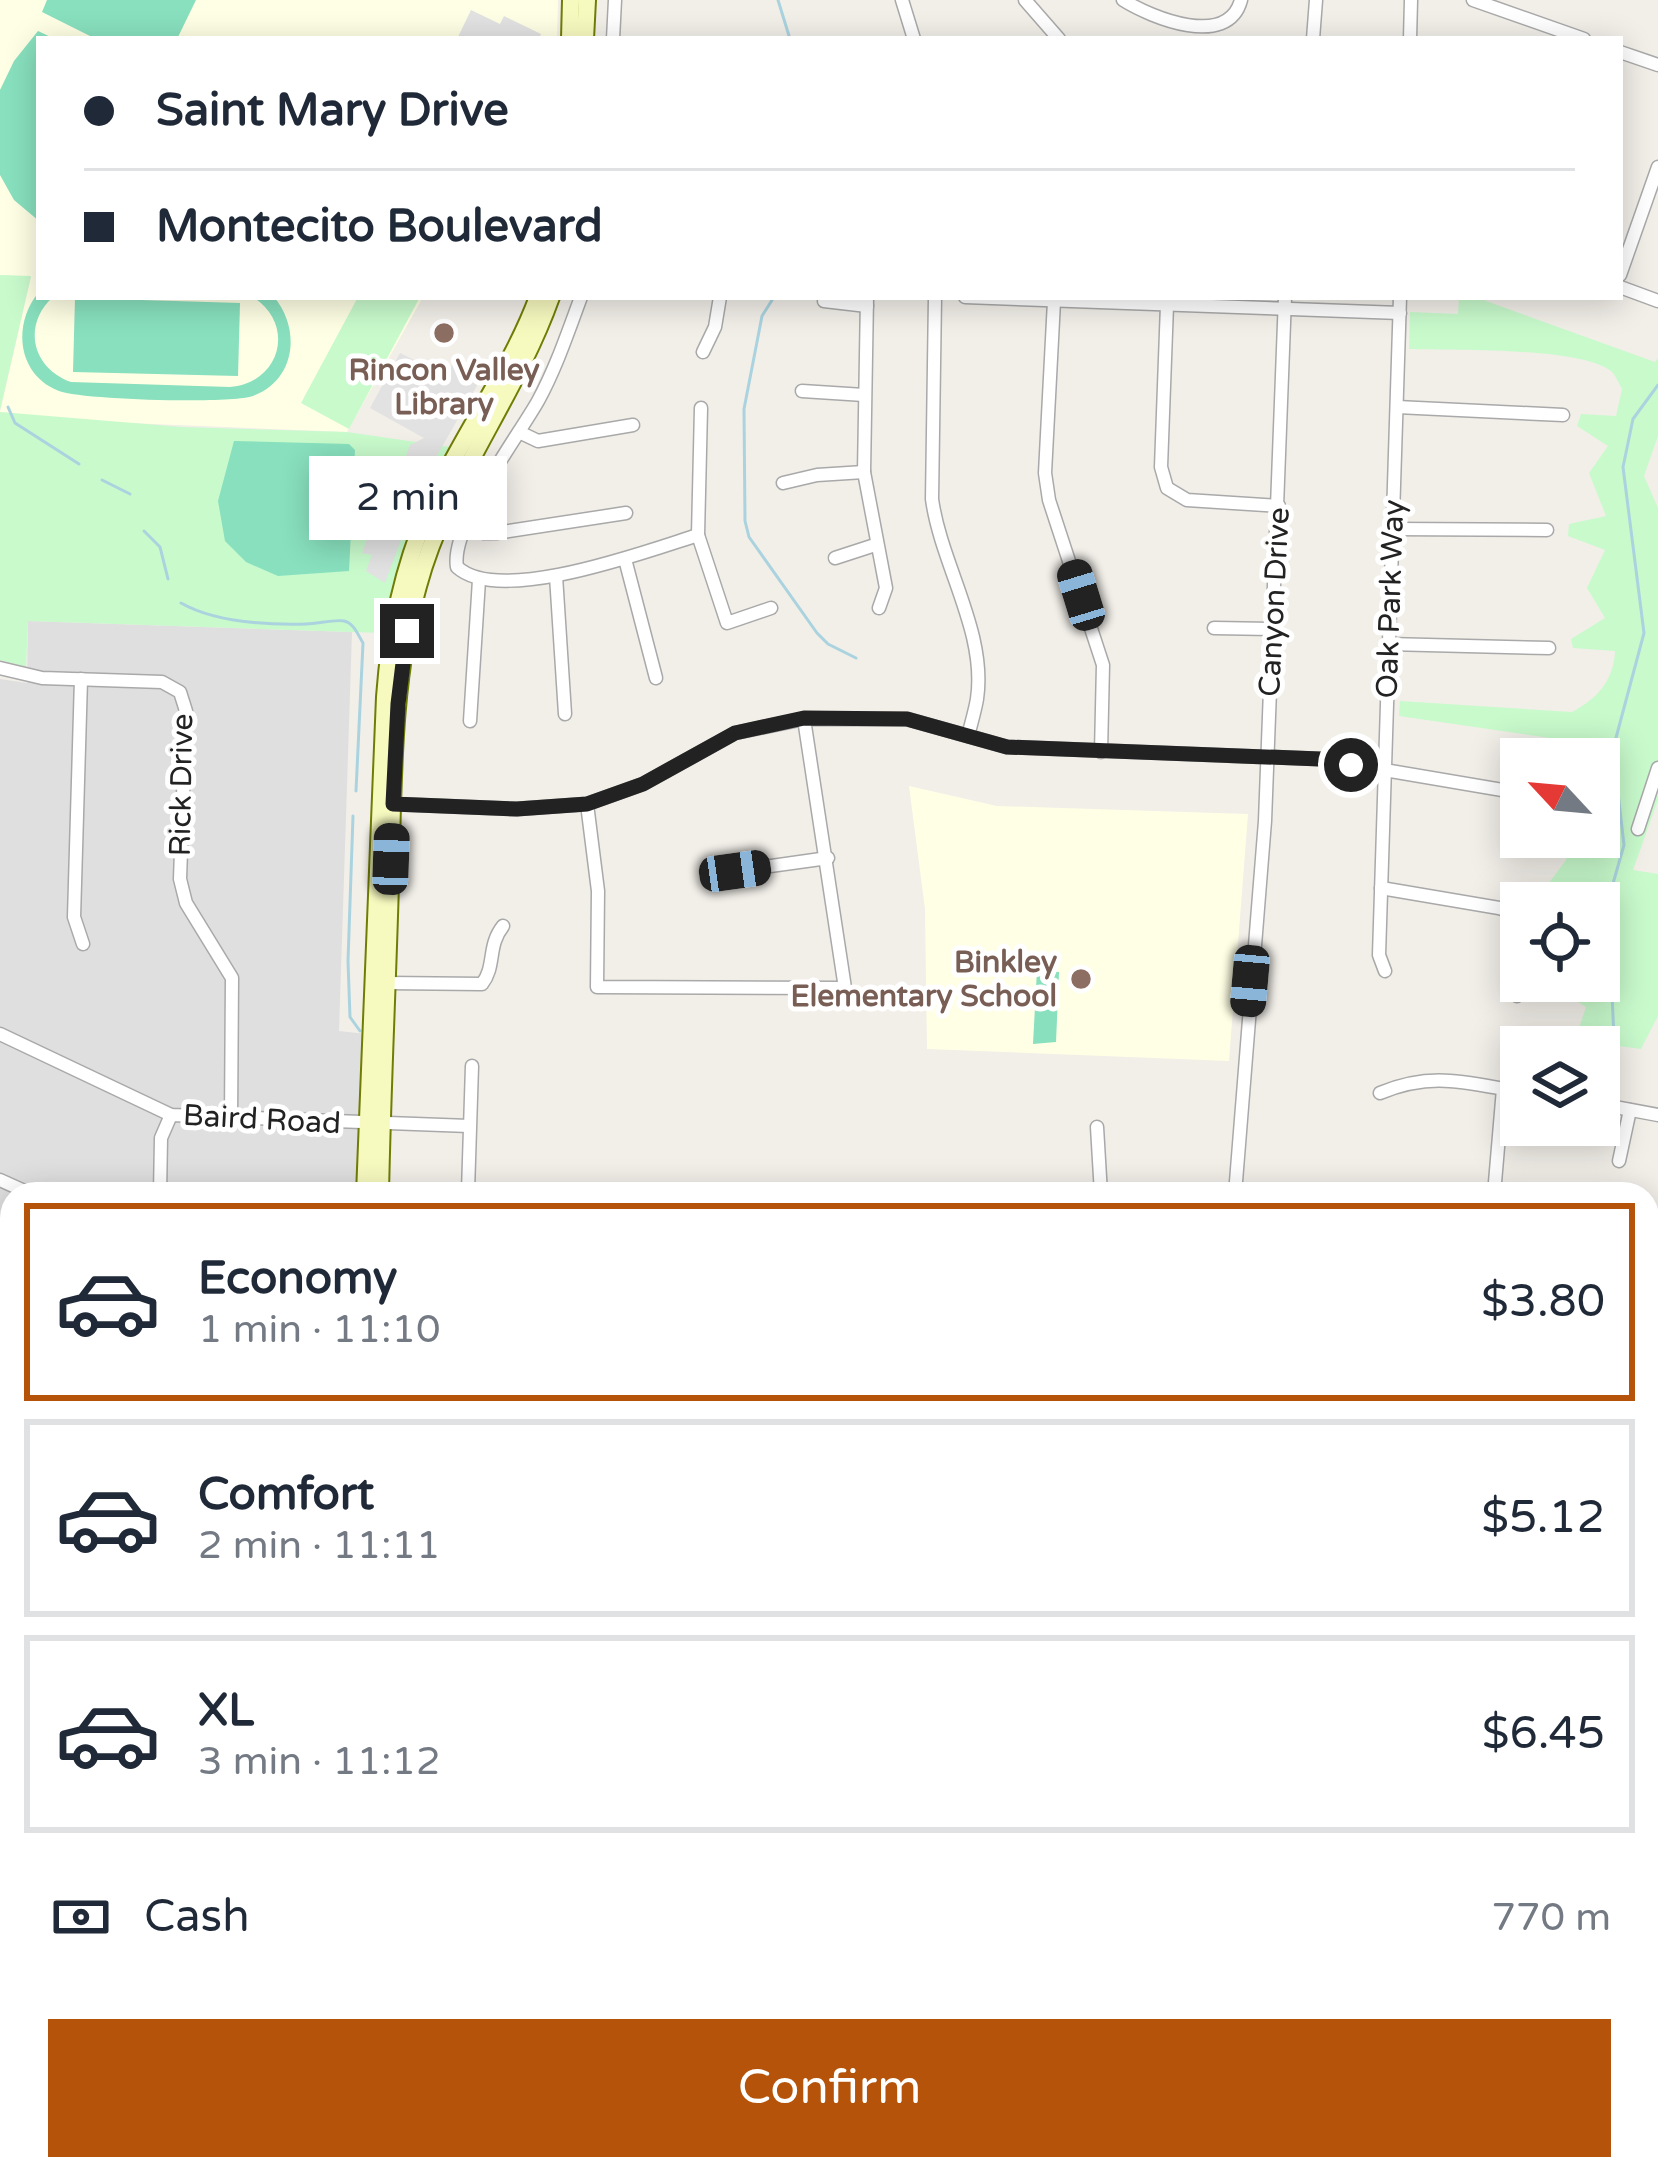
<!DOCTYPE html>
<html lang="en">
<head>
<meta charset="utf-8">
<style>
	:root { --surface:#fff; --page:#f6f6f7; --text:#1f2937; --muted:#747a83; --line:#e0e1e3; --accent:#b45309 }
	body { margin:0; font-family:"Varela Round",sans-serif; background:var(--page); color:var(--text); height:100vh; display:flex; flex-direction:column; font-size:45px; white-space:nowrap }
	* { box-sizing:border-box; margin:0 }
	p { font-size:39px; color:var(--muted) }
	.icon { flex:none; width:66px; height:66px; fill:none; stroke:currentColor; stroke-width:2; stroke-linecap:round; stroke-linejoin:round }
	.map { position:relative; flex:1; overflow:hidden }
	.panel { position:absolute; left:0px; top:1182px; width:1659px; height:999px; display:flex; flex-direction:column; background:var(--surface); border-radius:36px 36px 0 0; box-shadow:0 6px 30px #0003 }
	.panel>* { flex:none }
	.hud { position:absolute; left:36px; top:36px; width:1587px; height:264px; border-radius:0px; box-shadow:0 6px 30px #0003; display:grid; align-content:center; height:264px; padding:0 48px; background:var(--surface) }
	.needle { width:78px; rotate:296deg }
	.fabs { position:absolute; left:1500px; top:738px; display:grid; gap:24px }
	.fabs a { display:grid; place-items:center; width:120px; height:120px; border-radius:0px; background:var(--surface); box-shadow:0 6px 30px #0003; font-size:60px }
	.end { position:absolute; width:54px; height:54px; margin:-27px; border:15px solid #222; background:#fff; box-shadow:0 0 0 6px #fff }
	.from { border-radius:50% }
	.bubble { position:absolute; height:84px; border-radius:0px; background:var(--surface); box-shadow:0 6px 30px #0003; font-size:39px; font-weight:600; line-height:84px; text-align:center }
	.car { position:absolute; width:36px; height:72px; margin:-36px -18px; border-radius:15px; box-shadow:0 0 9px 3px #0007; background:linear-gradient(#222 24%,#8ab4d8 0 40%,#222 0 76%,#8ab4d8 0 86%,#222 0) }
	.hud b { display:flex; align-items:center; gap:42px; height:114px; font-size:45px }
	.hud b+b { border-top:3px solid var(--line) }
	.hud i { width:30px; height:30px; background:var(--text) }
	ul { padding:21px 0 0; list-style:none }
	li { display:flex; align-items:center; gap:36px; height:198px; margin:0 24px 18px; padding:0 24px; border:6px solid var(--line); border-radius:0px }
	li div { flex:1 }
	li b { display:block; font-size:45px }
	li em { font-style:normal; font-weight:600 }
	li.selected { border-color:var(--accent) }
	li>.icon { width:108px; height:108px; stroke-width:1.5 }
	.pay { display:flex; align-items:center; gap:30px; height:132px; padding:0 48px; font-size:45px }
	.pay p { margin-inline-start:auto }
	.button { display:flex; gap:24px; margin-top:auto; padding:24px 48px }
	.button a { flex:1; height:138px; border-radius:0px; background:var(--accent); color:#fff; font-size:48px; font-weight:600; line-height:138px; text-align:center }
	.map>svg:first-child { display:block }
	.residential { fill:#e0dfdf }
	.education { fill:#ffffe5 }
	.park { fill:#c8facc }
	.pitch { fill:#88e0be }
	.parking { fill:#e2e2e2 }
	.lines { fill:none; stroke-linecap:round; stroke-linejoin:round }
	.stream { stroke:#aad3df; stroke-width:3 }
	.street-casing { stroke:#a9a9a9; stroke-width:15 }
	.secondary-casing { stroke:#707d05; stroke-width:20 }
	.street { stroke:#fff; stroke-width:12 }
	.secondary { stroke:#f7fabf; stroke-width:16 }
	.route { stroke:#222; stroke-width:15 }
	.education-dot { fill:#8d6e63; stroke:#fff; stroke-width:4.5 }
	.labels { text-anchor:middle; stroke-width:10; stroke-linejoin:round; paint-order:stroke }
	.education-label { font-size:30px; font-weight:bold; fill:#785e54; stroke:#fff }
	.street-label { font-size:30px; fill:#222; stroke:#fff }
</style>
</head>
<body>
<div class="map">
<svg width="1658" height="2180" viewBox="0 0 1658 2180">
	<rect width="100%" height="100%" fill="#f2efe9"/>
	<!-- residential -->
	<polygon class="residential" points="28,621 352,632 339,1031 366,1034 359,1194 12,1194 12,1258 0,1252 0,679 27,683"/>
	<!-- education -->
	<g class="education">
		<polygon points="0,0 558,0 557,39 39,39 39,297 423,297 347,432 80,421 0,412 31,277 0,275"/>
		<polygon points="909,786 997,806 1248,814 1229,1061 927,1049 925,909"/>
	</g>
	<!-- park -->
	<g class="park">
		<polygon points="0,275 31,276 0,410"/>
		<polygon points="358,297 420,297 349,429 301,403"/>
		<path d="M1459,297H1475L1655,362L1658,358V436L1644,476L1658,508V800L1633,870L1658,874V1016L1641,1049L1575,1040L1586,1007L1551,985L1553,981L1590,992L1596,989L1603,964L1599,903H1586L1574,883L1565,884L1545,903H1534L1566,860L1569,837H1599V759H1547L1563,740L1399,716L1400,701L1572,712C1597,699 1614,680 1615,651L1573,648L1571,639L1605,618L1587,588L1605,550L1568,536L1569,524L1606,516L1589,473L1608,446L1577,426L1581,414L1616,416L1622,389C1619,384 1617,378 1613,373C1586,346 1450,351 1409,349L1410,312L1458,314Z"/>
		<polygon points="0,412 182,427 347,432 450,447 405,547 382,633 28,621 26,667 0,660"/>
	</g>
	<!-- pitch -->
	<g class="pitch">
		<polygon points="47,0 196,0 177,39 96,39 42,12"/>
		<polygon points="38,31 55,39 39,39 39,221 14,200 0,175 0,90 14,61"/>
		<path d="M39,292V297H53C22,325 32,368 71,382L230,387C281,383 296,324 253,297H274C301,329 296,380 253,396C231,404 82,400 59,391C17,375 12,324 39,292Z"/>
		<polygon points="75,298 240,303 238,376 73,372"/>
		<polygon points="234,441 349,444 355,450 349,571 278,576 246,562 225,541 218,501"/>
		<polygon points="1037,970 1059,972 1056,1042 1033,1044"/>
	</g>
	<!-- parking -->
	<g class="parking">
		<polygon points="471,10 500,24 504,16 541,34 539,39 457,39"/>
		<polygon points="400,353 446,376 456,358 483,375 423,480 385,583 366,571 372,555 362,553 397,456 406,456 410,445 424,438 370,408"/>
	</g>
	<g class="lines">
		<!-- stream -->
		<g class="stream">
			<polyline points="778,0 790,39"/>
			<polyline points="774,297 762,316 744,409 745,521 749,537 817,633 828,644 856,658"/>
			<polyline points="8,407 15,423 79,464"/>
			<polyline points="102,480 130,494"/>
			<polyline points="144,531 160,547 168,579"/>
			<path d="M181,603C216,623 266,625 306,624C317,624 335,619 344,621C354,623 358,635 363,643L356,791"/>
			<polyline points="353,816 348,961 350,1017 360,1031"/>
			<polyline points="1614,1039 1612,994 1618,953 1608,901 1624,845 1613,749 1644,633 1623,467 1633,419 1658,385"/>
			<polyline points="1647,1652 1658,1663"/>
			<polyline points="1051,2169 1058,2180"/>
		</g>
		<defs>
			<g id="street">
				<polyline points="902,0 914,39"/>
				<polyline points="1025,0 1059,39"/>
				<path d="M1123,0C1152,18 1228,49 1241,0"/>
				<polyline points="1473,0 1584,39"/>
				<polyline points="613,39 615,0"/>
				<polyline points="1313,39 1316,0"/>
				<polyline points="1410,39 1411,0"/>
				<polyline points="1620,52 1658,65"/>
				<polyline points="1620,275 1658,167"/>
				<polyline points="1620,287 1658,301"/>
				<path d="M581,297C568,332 556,368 538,401C517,438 450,527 457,567C499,606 647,551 698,535"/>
				<polyline points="867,297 864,472 886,588 879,608"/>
				<path d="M935,297L932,499C941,565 987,632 977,699C975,711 971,724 968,736"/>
				<polyline points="965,297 1400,313"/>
				<polyline points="824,301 867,306"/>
				<polyline points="1054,301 1045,473 1049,500 1103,665 1101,752"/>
				<polyline points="1167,305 1161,467 1167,488 1187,500 1279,506"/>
				<polyline points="703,352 715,327 720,297"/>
				<polyline points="802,391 864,395"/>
				<polyline points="1397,407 1563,415"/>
				<polyline points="701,408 698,535 727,623 771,608"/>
				<polyline points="519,432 538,441 633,425"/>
				<polyline points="783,483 817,475 864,472"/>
				<polyline points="467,526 484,533 496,533 626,513"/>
				<polyline points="1391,529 1547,530"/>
				<polyline points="835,558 875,545"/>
				<polyline points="625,559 656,678"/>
				<polyline points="556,576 565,714"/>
				<polyline points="1214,628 1273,629"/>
				<polyline points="1388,644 1549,648"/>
				<polyline points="0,668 42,678 162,682 180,692 186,711 180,879 186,903 232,978 231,1120"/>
				<polyline points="81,679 74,917 83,944"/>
				<polyline points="470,721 479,580"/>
				<polyline points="393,804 516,809 587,804 643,784 735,733 804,719 907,719 1007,747 1320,759 1520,793"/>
				<polyline points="587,804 598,891 597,987 845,988 804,719"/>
				<polyline points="1638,829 1658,768"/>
				<polyline points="735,871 828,858"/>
				<polyline points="1381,888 1499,908 1521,915"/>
				<polyline points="1385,971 1379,955 1400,297"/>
				<path d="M387,983L482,984C496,966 487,946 503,926"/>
				<polyline points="1517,996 1534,981"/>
				<polyline points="0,1034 171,1115 469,1126"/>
				<path d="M1380,1093C1433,1071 1466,1083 1521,1092"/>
				<polyline points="1599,1104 1658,1115"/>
				<polyline points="1097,1127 1101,1194"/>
				<polyline points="1619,1161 1630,1110"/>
				<polyline points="0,1180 31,1194"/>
				<polyline points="468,1191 472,1066"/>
				<polyline points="160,1194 161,1138 171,1115"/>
				<polyline points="1235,1194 1265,821 1285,297"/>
				<polyline points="1494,1194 1503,1089"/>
				<polyline points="1647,1284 1658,1286"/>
				<polyline points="0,1318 12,1323"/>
				<polyline points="0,1444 12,1450"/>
				<polyline points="1647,1494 1658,1496"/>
				<polyline points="0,1600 12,1606"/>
				<polyline points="0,1908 12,1913"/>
				<polyline points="1647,1999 1658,1979"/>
				<polyline points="1647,2078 1658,2097"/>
				<polyline points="70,2169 70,2180"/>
				<polyline points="1119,2169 1120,2180"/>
				<polyline points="793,2180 794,2169"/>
				<polyline points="931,2180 931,2169"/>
				<polyline points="1385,2180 1386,2169"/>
				<polyline points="1534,2180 1536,2169"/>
			</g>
			<g id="secondary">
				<polyline points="570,39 571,0"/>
				<polyline points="585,39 587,0"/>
				<path d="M365,1194L385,697C390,626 405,557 436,493C468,426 512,367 538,297"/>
				<path d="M380,1194C382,1091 387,988 390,884C393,785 391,682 418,586C446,482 515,398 551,297"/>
				<polyline points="0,1725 12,1731"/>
				<polyline points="1647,1729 1658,1731"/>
				<polyline points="297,2169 300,2180"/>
			</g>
		</defs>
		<!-- street casing -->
		<use href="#street" class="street-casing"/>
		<!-- secondary casing -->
		<use href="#secondary" class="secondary-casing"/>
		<!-- street -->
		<use href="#street" class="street"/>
		<!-- secondary -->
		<use href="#secondary" class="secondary"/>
	</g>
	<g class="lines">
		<!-- route -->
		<polyline class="route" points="407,631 398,704 393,804 517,809 587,804 643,784 735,733 804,718 907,719 1007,747 1320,759 1351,765"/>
	</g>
	<!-- markers -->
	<g class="education-dot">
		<circle cx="444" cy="333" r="12"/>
		<circle cx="1081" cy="979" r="12"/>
	</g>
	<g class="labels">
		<!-- education labels -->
		<g class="education-label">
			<text x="444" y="380">Rincon Valley<tspan x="444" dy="34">Library</tspan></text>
			<text x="1057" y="972" text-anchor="end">Binkley<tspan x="1057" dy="34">Elementary School</tspan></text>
		</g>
		<!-- street labels -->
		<g class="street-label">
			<text transform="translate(1390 599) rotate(-88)" y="10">Oak Park Way</text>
			<text transform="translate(1274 602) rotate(-87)" y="10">Canyon Drive</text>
			<text transform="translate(181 785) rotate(-89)" y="10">Rick Drive</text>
			<text transform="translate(262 1119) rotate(3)" y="10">Baird Road</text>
		</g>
	</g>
</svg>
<div class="fabs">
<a><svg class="needle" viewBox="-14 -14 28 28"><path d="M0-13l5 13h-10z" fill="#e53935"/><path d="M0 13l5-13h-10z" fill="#747a83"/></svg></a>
<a><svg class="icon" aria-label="locate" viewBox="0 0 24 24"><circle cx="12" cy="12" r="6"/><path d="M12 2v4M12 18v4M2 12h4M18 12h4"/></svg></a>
<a><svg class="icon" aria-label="layers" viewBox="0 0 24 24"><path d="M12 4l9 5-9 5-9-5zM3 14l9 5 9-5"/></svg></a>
</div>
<i class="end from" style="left:1351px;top:765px"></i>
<i class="end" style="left:407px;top:631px"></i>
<div class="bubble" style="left:309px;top:456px;width:198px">2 min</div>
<i class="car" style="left:1081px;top:595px;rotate:343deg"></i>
<i class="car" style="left:391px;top:859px;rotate:2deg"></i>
<i class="car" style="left:735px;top:871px;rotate:82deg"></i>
<i class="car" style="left:1250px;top:981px;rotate:185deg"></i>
<div class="hud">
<b><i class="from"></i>Saint Mary Drive</b>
<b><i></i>Montecito Boulevard</b>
</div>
<section class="panel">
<ul>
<li class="selected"><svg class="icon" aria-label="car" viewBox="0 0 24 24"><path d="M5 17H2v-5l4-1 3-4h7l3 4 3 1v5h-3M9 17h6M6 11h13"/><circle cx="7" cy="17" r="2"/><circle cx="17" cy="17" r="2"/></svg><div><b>Economy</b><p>1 min · 11:10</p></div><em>$3.80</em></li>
<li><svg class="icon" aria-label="car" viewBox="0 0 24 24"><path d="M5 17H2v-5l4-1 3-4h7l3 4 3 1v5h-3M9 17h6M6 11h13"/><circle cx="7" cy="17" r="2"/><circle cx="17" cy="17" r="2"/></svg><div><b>Comfort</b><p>2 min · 11:11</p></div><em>$5.12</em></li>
<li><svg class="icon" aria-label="car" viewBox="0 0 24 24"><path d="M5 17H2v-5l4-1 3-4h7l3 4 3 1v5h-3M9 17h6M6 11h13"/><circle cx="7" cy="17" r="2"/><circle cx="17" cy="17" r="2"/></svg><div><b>XL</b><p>3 min · 11:12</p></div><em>$6.45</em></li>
</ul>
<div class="pay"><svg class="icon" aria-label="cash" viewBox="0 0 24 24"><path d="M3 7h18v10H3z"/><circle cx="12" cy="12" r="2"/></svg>Cash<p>770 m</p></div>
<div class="button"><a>Confirm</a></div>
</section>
</div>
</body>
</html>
